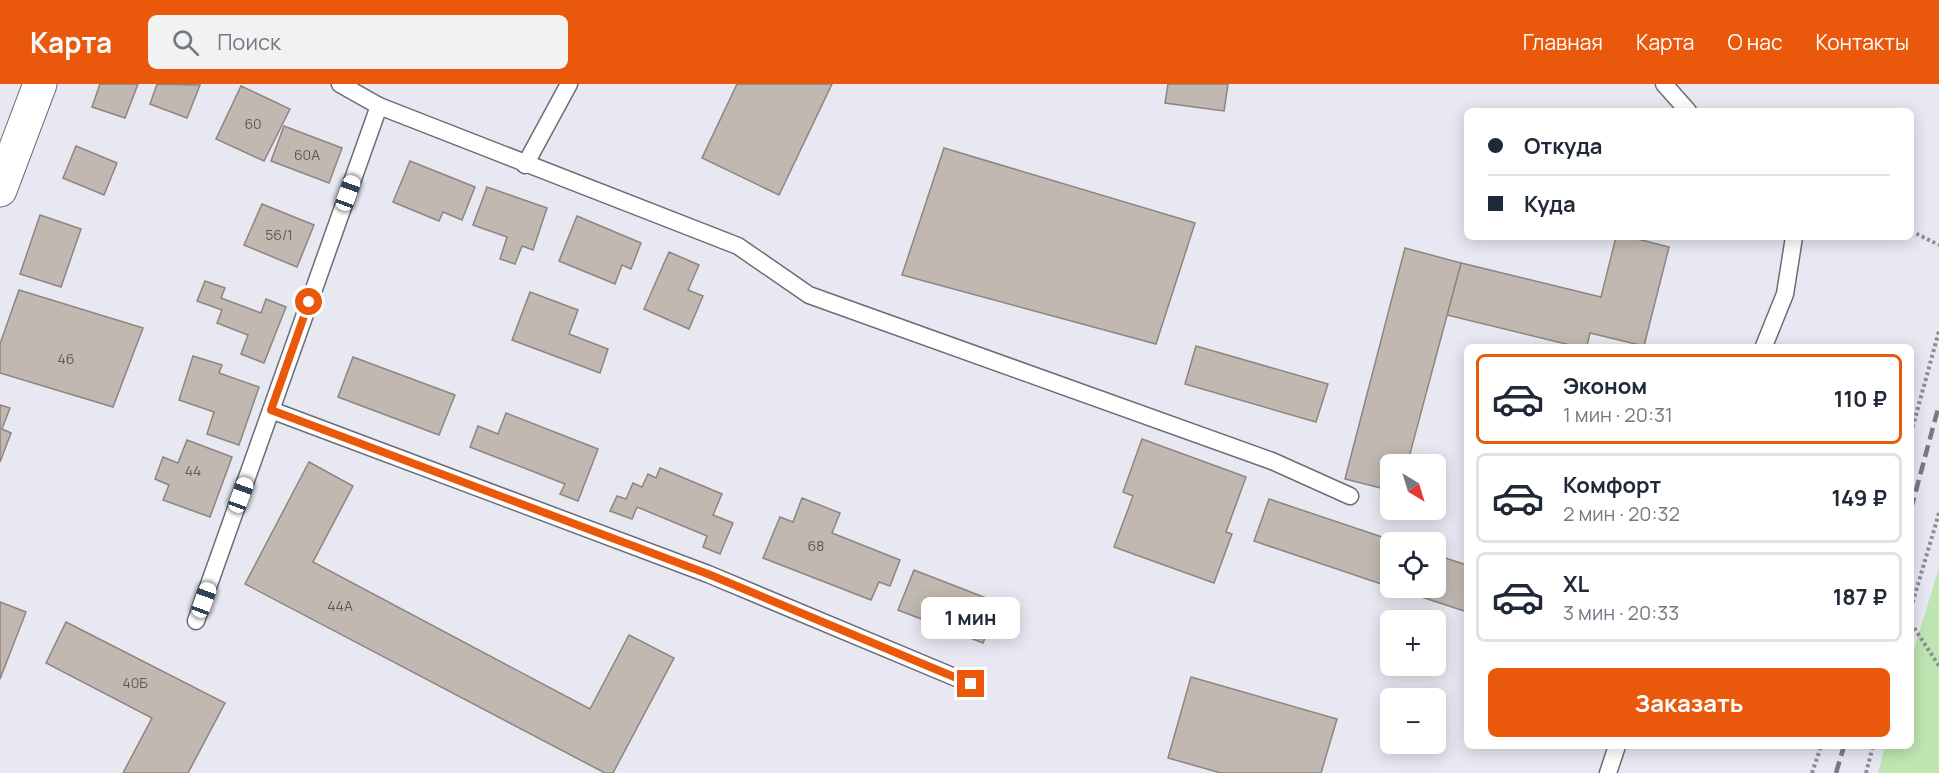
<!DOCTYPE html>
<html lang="ru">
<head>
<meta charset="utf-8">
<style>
	:root { --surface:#fff; --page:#f2f2f3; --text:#1f2937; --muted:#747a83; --line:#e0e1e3; --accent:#ea580c }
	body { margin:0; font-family:Manrope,sans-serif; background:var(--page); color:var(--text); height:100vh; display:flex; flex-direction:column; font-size:22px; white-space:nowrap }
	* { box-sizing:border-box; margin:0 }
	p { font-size:20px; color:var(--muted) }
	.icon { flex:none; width:33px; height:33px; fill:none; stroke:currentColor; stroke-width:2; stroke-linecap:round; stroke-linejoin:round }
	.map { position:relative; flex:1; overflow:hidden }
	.sheet { position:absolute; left:1464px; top:260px; width:450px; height:405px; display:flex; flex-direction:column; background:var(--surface); border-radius:9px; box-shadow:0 3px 15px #0003 }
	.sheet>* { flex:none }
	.hud { position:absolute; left:1464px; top:24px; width:450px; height:132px; border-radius:9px; box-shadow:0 3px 15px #0003; display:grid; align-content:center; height:132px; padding:0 24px; background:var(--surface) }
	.needle { width:39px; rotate:142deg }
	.fabs { position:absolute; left:1380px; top:370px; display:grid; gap:12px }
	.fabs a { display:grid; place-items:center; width:66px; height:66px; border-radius:9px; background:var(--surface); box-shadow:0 3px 15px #0003; font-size:30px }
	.end { position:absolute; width:27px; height:27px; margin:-14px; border:8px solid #ea580c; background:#fff; box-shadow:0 0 0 3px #fff }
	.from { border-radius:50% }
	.bubble { position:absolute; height:42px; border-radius:9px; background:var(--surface); box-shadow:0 3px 15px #0003; font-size:20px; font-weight:700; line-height:42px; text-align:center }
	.car { position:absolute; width:18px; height:36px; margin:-18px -9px; border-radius:8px; box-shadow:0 0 4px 2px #0007; background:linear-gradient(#fff 24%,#345 0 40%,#fff 0 76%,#345 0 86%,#fff 0) }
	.hud b { display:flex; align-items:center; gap:21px; height:57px; font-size:22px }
	.hud b+b { border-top:2px solid var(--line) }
	.hud i { width:15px; height:15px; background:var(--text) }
	ul { padding:10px 0 0; list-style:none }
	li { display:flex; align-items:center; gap:18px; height:90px; margin:0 12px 9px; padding:0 12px; border:3px solid var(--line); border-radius:9px }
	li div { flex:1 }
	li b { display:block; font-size:22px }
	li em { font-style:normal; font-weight:700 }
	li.on { border-color:var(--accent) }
	li>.icon { width:54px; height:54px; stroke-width:1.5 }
	.cta { display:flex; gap:12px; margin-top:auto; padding:12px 24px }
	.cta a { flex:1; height:69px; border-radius:9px; background:var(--accent); color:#fff; font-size:24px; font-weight:700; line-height:69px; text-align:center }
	header { display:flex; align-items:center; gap:36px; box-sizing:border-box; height:84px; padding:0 30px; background:var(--accent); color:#fff }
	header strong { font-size:28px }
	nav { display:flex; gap:33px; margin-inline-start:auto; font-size:21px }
	.search { width:420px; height:54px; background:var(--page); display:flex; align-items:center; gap:15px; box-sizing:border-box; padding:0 21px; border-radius:9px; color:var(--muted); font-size:22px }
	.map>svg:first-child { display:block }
	.green { fill:#bfe5b1 }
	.building { fill:#c1b9b1; stroke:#8d857e; stroke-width:1.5 }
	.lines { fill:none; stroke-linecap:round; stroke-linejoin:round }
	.lane-casing { stroke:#6d6c76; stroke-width:19 }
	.secondary-casing { stroke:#6d6c76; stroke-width:35 }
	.path { stroke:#8c8c93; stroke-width:4; stroke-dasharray:3 3; stroke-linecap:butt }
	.lane { stroke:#fff; stroke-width:16 }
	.secondary { stroke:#fff; stroke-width:33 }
	.rail { stroke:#79797f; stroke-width:4.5; stroke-dasharray:12 6; stroke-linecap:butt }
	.route { stroke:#ea580c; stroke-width:8 }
	.labels { text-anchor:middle; stroke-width:4.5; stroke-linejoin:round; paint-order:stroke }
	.number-label { font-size:14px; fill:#5b595a }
</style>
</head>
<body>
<header>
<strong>Карта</strong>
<div class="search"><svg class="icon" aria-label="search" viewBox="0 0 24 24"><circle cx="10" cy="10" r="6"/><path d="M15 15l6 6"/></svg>Поиск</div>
<nav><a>Главная</a><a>Карта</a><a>О нас</a><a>Контакты</a></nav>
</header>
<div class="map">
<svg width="1939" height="689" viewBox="0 0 1939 689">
	<rect width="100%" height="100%" fill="#e8e8f2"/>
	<!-- green -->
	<polygon class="green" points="1939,484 1939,689 1878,689 1885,662 1911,662 1911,575"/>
	<!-- building -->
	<g class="building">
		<polygon points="100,0 138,0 125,34 92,23"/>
		<polygon points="157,0 200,1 187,34 150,20"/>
		<polygon points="737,0 832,0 779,111 702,74"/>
		<polygon points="1168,0 1228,0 1224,27 1165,19"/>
		<polygon points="241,2 290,25 264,77 216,55"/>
		<polygon points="284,42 342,64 329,99 271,77"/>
		<polygon points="76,62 117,79 104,111 63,94"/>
		<polygon points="944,64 1195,139 1156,260 902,191"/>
		<polygon points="410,77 475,103 462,136 443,128 439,137 393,118"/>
		<polygon points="487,103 547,124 533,166 522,162 515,180 500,175 507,153 473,141"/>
		<polygon points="262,120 314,141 297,183 244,161"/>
		<polygon points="40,131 81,145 61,203 20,190"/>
		<polygon points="577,132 641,159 631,185 622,181 615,200 559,177"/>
		<polygon points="1616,153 1630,153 1669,163 1644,262 1590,249 1587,262 1574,262 1447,231 1461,179 1601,213"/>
		<polygon points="1405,164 1461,179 1407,381 1392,378 1385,405 1345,395"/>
		<polygon points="669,168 699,181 688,206 703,212 689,245 644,225"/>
		<polygon points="205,197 225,204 221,214 261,229 266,215 286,223 264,279 241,270 248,251 217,239 222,226 197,217"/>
		<polygon points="19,206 143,244 113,323 0,289 0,260"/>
		<polygon points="530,208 578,226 569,250 608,265 600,289 512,256"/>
		<polygon points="1196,262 1328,300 1316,338 1185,300"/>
		<polygon points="193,272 222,281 219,289 259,303 239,361 207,350 214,328 179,316"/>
		<polygon points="353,273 455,311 439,351 338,313"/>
		<polygon points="0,321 10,324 2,345 11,349 0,378"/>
		<polygon points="506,329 598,365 578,417 560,410 565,400 470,363 478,342 498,350"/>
		<polygon points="1142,355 1246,393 1226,448 1232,450 1214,499 1114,463 1133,412 1123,408"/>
		<polygon points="187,356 232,373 210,433 163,416 169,401 155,395 163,373 178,379"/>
		<polygon points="309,378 353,402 313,478 590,625 629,551 674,574 613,689 605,689 245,500"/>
		<polygon points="660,384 722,410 713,431 733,439 720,470 703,463 707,452 637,423 632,435 610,427 617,412 626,415 633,399 642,403 648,390 656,394"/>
		<polygon points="802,414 840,429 832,449 900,476 890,502 879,498 871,516 763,474 780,433 793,438"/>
		<polygon points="1269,415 1400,459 1390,459 1390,503 1254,457"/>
		<polygon points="1436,471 1467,481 1467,528 1394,504 1436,504"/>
		<polygon points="914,486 999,519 983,559 898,526"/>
		<polygon points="0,518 26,528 0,595"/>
		<polygon points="66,538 225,619 188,689 123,689 152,634 46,579"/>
		<polygon points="1191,593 1337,635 1321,689 1221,689 1168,674"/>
	</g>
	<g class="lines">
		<defs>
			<g id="lane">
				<polyline points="340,0 379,22 738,162 809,211 1272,377 1350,412"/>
				<polyline points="1664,0 1688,27"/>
				<polyline points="525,81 569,0"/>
				<polyline points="1764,262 1785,210 1794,153"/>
				<polyline points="271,326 708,490 971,600"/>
				<polyline points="196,537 379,22"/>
				<polyline points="1608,689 1617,662"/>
			</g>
			<polyline id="secondary" points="0,106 40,0"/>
		</defs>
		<!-- lane casing -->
		<use href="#lane" class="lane-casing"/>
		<!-- secondary casing -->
		<use href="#secondary" class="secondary-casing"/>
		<!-- path -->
		<g class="path">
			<polyline points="1911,147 1939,161"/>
			<polyline points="1911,349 1939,247"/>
			<polyline points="1911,524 1939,429"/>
			<polyline points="1911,539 1939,582"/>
			<polyline points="1812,689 1821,662"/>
			<polyline points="1866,689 1873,662"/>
		</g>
		<!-- lane -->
		<use href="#lane" class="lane"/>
		<!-- secondary -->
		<use href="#secondary" class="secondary"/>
		<!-- rail -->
		<g class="rail">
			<polyline points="1911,425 1939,321"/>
			<polyline points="1836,689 1844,662"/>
		</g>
	</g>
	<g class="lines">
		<!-- route -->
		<polyline class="route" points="309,218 271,326 708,490 971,600"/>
	</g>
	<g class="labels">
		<!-- number labels -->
		<g class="number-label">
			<text x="253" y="45">60</text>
			<text x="307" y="76">60А</text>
			<text x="279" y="156">56/1</text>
			<text x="66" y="280">46</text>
			<text x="193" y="392">44</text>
			<text x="816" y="467">68</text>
			<text x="340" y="527">44А</text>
			<text x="135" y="604">40Б</text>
		</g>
	</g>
</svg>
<div class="fabs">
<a><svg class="needle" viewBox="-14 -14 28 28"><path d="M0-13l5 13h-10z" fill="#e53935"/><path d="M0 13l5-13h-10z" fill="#747a83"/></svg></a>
<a><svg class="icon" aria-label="locate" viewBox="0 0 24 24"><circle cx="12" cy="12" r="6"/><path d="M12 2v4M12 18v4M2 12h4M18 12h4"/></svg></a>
<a>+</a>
<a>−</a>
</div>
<i class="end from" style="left:309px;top:218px"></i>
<i class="end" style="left:971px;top:600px"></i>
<div class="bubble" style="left:921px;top:513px;width:99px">1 мин</div>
<i class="car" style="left:348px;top:109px;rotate:20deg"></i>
<i class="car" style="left:241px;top:411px;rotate:20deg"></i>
<i class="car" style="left:204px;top:516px;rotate:20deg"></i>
<div class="hud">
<b><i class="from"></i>Откуда</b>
<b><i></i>Куда</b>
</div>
<section class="sheet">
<ul>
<li class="on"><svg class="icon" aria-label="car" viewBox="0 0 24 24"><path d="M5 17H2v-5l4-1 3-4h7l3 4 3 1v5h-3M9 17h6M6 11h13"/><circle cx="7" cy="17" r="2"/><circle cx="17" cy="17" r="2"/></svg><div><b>Эконом</b><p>1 мин · 20:31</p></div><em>110 ₽</em></li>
<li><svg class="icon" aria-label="car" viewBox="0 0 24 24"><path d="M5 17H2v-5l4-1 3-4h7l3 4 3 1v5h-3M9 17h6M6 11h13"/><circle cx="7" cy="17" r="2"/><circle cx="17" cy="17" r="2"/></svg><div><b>Комфорт</b><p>2 мин · 20:32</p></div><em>149 ₽</em></li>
<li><svg class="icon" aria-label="car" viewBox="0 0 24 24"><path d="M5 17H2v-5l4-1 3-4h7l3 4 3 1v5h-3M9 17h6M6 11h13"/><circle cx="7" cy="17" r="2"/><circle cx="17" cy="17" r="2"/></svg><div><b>XL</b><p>3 мин · 20:33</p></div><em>187 ₽</em></li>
</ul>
<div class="cta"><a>Заказать</a></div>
</section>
</div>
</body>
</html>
